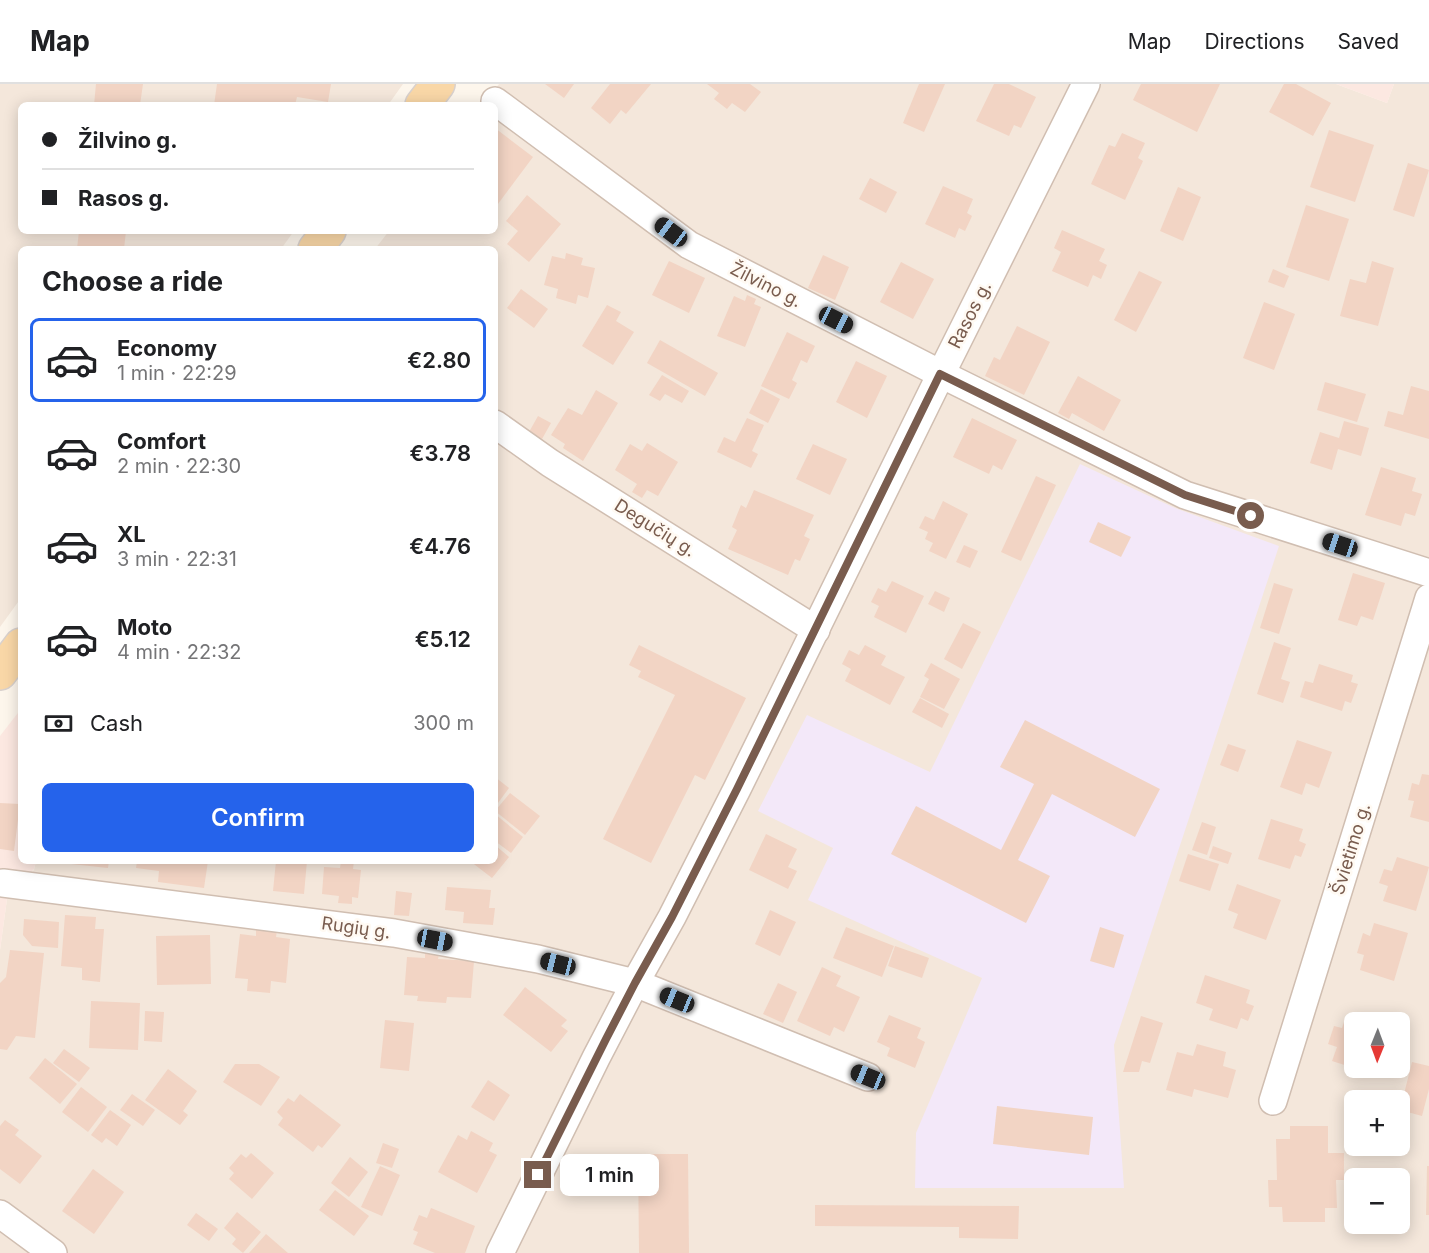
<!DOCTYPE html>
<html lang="en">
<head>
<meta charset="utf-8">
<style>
	:root { --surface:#fff; --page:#f2f2f2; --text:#202124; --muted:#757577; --line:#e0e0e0; --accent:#2563eb }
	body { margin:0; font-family:Inter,sans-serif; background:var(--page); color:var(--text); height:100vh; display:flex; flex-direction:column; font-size:22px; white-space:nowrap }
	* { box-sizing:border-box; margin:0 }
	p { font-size:20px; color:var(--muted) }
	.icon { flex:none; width:33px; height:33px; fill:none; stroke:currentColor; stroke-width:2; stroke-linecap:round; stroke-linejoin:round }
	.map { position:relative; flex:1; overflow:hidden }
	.panel { position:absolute; left:18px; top:162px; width:480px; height:618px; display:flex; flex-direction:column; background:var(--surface); border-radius:9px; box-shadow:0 3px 15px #0003 }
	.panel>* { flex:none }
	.hud { position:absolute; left:18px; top:18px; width:480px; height:132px; border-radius:9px; box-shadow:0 3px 15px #0003; display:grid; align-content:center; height:132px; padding:0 24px; background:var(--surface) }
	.needle { width:39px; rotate:181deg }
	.buttons { position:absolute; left:1344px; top:928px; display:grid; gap:12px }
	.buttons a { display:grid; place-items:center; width:66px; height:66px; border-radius:9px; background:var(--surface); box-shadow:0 3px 15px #0003; font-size:30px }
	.end { position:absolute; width:27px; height:27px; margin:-14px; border:8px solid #795c4e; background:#fff; box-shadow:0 0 0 3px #fff }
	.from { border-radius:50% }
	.bubble { position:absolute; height:42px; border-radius:9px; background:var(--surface); box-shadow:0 3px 15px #0003; font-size:20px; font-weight:600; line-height:42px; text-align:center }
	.car { position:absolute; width:18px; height:36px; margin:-18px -9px; border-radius:8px; box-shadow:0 0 4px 2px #0007; background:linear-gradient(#222 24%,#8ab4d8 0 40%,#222 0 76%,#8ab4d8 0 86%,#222 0) }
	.hud b { display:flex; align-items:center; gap:21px; height:57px; font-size:22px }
	.hud b+b { border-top:2px solid var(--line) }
	.hud i { width:15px; height:15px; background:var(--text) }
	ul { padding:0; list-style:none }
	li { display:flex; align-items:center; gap:18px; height:84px; margin:0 12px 9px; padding:0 12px; border:3px solid transparent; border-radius:9px }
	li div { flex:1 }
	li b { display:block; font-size:22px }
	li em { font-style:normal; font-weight:600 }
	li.on { border-color:var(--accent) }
	li>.icon { width:54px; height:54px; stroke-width:1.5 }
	h2 { padding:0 24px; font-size:27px; line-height:72px }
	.pay { display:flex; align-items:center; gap:15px; height:66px; padding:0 24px; font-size:22px }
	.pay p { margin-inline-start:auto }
	.cta { display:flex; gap:12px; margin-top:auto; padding:12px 24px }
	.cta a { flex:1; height:69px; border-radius:9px; background:var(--accent); color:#fff; font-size:24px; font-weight:600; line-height:69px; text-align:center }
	header { display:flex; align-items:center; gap:36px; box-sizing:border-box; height:84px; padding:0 30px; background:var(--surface); border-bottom:2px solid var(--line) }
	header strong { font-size:28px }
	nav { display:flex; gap:33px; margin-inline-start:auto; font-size:21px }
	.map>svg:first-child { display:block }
	.residential { fill:#f4e7db; fill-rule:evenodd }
	.commercial { fill:#fce8e1 }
	.education { fill:#f3e8f9 }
	.building { fill:#f2d4c4 }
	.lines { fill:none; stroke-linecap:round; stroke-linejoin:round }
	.minor-casing { stroke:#d0beb1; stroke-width:30 }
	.major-casing { stroke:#d9d1cd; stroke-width:36 }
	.minor { stroke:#fff; stroke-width:27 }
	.major { stroke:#f9d7a7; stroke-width:33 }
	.route { stroke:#795c4e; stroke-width:8 }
	.labels { text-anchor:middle; stroke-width:5; stroke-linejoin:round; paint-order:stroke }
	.street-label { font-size:18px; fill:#795c4e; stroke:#fffaf3 }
</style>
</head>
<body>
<header>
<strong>Map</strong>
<nav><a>Map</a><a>Directions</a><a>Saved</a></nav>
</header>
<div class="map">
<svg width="1429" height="1169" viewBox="0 0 1429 1169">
	<rect width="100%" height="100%" fill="#fdf6ec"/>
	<!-- residential -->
	<g class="residential">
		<polygon points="0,0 403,0 388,21 21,21 21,147 294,147 281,165 21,165 21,514 0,543"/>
		<path d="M499,0H1336L1387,19L1394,0H1429V1169H0V866L7,815L34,786L36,777H495V165H375L389,147H495V21H483ZM1354,939H1400V984H1354ZM1354,1017H1400V1062H1354ZM1354,1095H1400V1140H1354Z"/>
	</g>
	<!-- commercial -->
	<g class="commercial">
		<polygon points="1336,0 1394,0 1387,19"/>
		<polygon points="21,625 21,777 36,777 34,785 7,815 0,866 0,652"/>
	</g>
	<!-- education -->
	<polygon class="education" points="1080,380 1175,424 1279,462 1114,961 1124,1104 915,1104 916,1049 982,894 808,816 833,764 758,727 807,631 930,688"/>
	<!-- building -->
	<g class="building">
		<polygon points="96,0 143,0 140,21 94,21"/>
		<polygon points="217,0 331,0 328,18 297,13 295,21 214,21"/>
		<polygon points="545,0 574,0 564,14"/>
		<polygon points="610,0 651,0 626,30 621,26 610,40 591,24"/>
		<polygon points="707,0 750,0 761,8 745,28 732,19 727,25 714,15 719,9"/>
		<polygon points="919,0 945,0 924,48 903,39"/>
		<polygon points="994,0 1009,0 1036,13 1021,44 1014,41 1009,52 976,37"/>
		<polygon points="1141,0 1220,0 1197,48 1133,16"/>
		<polygon points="1284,0 1296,0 1331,19 1313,52 1269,28"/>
		<polygon points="495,44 533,73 495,124"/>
		<polygon points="1329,46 1374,61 1355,118 1310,103"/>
		<polygon points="1122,49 1145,59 1138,74 1143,77 1125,116 1091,100 1109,61 1115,63"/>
		<polygon points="1408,79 1429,86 1414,133 1393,126"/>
		<polygon points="870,94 897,108 886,129 859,115"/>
		<polygon points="943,102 973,115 967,129 972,132 965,147 959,144 955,154 925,140"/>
		<polygon points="1178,103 1201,113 1183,157 1160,147"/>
		<polygon points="527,111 561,140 529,178 507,160 518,147 506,137"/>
		<polygon points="1306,121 1349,135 1329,197 1286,183"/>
		<polygon points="1062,146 1105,165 1099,177 1107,181 1101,195 1093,191 1088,203 1052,187 1061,168 1054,164"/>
		<polygon points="79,147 126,147 124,165 77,165"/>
		<polygon points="566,169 583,174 581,181 595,184 588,214 578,211 576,220 556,214 558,205 544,201 552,172 565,175"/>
		<polygon points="823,171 849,183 835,216 808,204"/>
		<polygon points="669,177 705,194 689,229 652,211"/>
		<polygon points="1372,177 1394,184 1378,242 1340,232 1350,195 1366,199"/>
		<polygon points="901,178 934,195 913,235 880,218"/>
		<polygon points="1273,185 1289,192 1284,204 1268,198"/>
		<polygon points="1139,187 1162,198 1136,248 1114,236"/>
		<polygon points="521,205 548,225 534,244 507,224"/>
		<polygon points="747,211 756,215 754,220 761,223 745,263 717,252 734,212 745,217"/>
		<polygon points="1264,218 1295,230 1274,286 1243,274"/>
		<polygon points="607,221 621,228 616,237 634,248 613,281 582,262"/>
		<polygon points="1017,242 1050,258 1024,311 985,292 994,273 1000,276"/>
		<polygon points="787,248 815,262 807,279 801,276 792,296 797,299 789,315 761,302"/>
		<polygon points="660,256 718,289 705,312 647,279"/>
		<polygon points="856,277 887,292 867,334 836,318"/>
		<polygon points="662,291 689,307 682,319 665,310 660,317 649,311"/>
		<polygon points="1078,292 1121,316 1104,347 1072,329 1069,335 1058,329"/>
		<polygon points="1325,298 1366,310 1357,338 1317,326"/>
		<polygon points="1411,302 1429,307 1429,355 1384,342 1388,327 1403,331"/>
		<polygon points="761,305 780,315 768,339 749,329"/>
		<polygon points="596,306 618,319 583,377 563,364 565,360 551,351 568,324 582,331"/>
		<polygon points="538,332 551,339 542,355 529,348"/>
		<polygon points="747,334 764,341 752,367 758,370 751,384 717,368 724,353 735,358"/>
		<polygon points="972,334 1017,356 1002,386 993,381 989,390 953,373"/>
		<polygon points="1344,337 1369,344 1361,372 1338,365 1332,386 1310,379 1320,348 1339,354"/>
		<polygon points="647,359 678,378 658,412 647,406 642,414 632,408 637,400 615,386 630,360 642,367"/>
		<polygon points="813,360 847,375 830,411 796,395"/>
		<polygon points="1381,383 1416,394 1412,407 1422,410 1415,432 1405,429 1401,442 1365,431"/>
		<polygon points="1036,392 1056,401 1021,477 1001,468"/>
		<polygon points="754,406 814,431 804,452 810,455 800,477 795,475 788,491 728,465 737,446 732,443 741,421 746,424"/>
		<polygon points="943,417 968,430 946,475 929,467 933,459 925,455 928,448 919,444 925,432 934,436"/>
		<polygon points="1098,438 1131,453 1121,473 1089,458"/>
		<polygon points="964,461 978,467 970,484 956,478"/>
		<polygon points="1353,489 1385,499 1373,536 1361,532 1357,542 1338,536"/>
		<polygon points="892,497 924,512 906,549 874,533 879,522 871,518 878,504 886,508"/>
		<polygon points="1274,499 1293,505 1279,550 1260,544"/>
		<polygon points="935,507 950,514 944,528 928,520"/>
		<polygon points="963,539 981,548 962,585 944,575"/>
		<polygon points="1274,558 1291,564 1281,595 1290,598 1283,619 1257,610"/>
		<polygon points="639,561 746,614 705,696 695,691 651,779 603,755 675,611 638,593 641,587 629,581"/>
		<polygon points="865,561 886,572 881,581 905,593 890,621 845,597 851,585 842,580 849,566 859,571"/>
		<polygon points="931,579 960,595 944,625 920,613 929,595 924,592"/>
		<polygon points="1319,580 1353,591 1351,598 1358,600 1351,619 1345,617 1342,627 1300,613 1305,597 1313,599"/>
		<polygon points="920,614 949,630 942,644 912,628"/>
		<polygon points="1025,636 1160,705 1135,753 1052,710 1018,776 1050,792 1026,839 891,770 916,722 1001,766 1034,700 1000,683"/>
		<polygon points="1297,656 1332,668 1319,704 1306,699 1302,711 1280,703"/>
		<polygon points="1228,660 1246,666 1238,688 1220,681"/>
		<polygon points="1422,690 1429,691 1429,738 1410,733 1414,717 1408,716 1412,699 1419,701"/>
		<polygon points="495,693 509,704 495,723"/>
		<polygon points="510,709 540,732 525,751 495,727"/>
		<polygon points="0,719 20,720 14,767 0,765"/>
		<polygon points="495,730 523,753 511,769 495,757"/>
		<polygon points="1271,735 1303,745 1299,757 1306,760 1301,773 1295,771 1290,785 1258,775"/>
		<polygon points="1202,738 1216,743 1207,771 1192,766"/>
		<polygon points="766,750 797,765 788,783 797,787 788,805 749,786"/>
		<polygon points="495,761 509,773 492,794 470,777 495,777"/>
		<polygon points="1213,762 1232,769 1228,780 1209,774"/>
		<polygon points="1188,770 1219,780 1210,807 1179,797"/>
		<polygon points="1397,773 1429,783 1416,827 1383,817 1388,802 1379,799 1384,785 1392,787"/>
		<polygon points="63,777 109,777 108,784 62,779"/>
		<polygon points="137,777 208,777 204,804 158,798 159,787 136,784"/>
		<polygon points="276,777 307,777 304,810 273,807"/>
		<polygon points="341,777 354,777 353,785 361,786 358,814 352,813 352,820 338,819 339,812 322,810 324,783 340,784"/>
		<polygon points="1237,800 1281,816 1266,856 1233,844 1238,830 1228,826"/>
		<polygon points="447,803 491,806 489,824 495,824 493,841 463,839 464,828 445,826"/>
		<polygon points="396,807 412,809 409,832 394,831"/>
		<polygon points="770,826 796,838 780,872 755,860"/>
		<polygon points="65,831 96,833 95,845 104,845 100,898 82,896 82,884 61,882"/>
		<polygon points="24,835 59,838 58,864 32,862 23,851"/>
		<polygon points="1374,839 1408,849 1394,897 1360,886 1364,871 1357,869 1363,849 1370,852"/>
		<polygon points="846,843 894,862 882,893 833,874"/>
		<polygon points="1100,843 1124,851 1114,884 1090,877"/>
		<polygon points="256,844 277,846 276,853 290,855 286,899 271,897 270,909 247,907 248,895 235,894 240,850 256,852"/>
		<polygon points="210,851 211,900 157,901 156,852"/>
		<polygon points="895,862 929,874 922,894 888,882"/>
		<polygon points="10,866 44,869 35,954 16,952 7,966 0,965 0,899 6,893"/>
		<polygon points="425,869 439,870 438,875 474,877 471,914 447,913 446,919 417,917 418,912 404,911 407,873 425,874"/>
		<polygon points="822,883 841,892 836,902 860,913 844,948 834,943 830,952 797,937"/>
		<polygon points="1205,891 1250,906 1246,919 1254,922 1248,937 1241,934 1237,945 1209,936 1213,925 1196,919"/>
		<polygon points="778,899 797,908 783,939 763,930"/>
		<polygon points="525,903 567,936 561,942 568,947 551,968 503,931"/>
		<polygon points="91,917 140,919 138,966 89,964"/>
		<polygon points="145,927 164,928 162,958 144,957"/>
		<polygon points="889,931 921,944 917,954 925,958 915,984 887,972 890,964 877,958"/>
		<polygon points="1141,932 1163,939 1150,979 1142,977 1139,988 1123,988"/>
		<polygon points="1345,935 1354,938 1354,984 1332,977 1337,963 1328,960 1334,942 1342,944"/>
		<polygon points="385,936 414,939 409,987 380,984"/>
		<polygon points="1197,960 1226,968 1223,982 1236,986 1228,1014 1194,1005 1192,1013 1166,1006 1177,968 1193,972"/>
		<polygon points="64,965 90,984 79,998 53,979"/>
		<polygon points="45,974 77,1000 60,1020 29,994"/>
		<polygon points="1412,978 1429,982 1429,1005 1422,1032 1400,1026"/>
		<polygon points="235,980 259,980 280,993 261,1022 223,998"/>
		<polygon points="168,985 197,1007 183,1027 188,1031 180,1041 145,1016"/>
		<polygon points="488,996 510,1011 494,1037 471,1023"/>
		<polygon points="81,1003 107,1023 88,1048 62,1028"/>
		<polygon points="132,1010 155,1026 143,1042 120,1026"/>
		<polygon points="300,1010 341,1041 322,1064 318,1061 313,1068 278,1041 283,1034 277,1028 288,1014 294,1018"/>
		<polygon points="997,1022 1093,1033 1089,1071 993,1060"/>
		<polygon points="110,1026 131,1041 117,1062 106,1054 102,1059 91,1051"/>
		<polygon points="5,1036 19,1046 15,1051 42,1072 20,1100 0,1085 0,1042"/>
		<polygon points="1290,1042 1328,1042 1328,1069 1344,1069 1344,1096 1336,1096 1337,1124 1325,1124 1325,1138 1283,1138 1282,1123 1269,1123 1268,1096 1277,1096 1276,1055 1290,1055"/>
		<polygon points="471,1047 493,1059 489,1067 497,1071 477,1109 438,1088 458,1051 467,1056"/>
		<polygon points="383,1059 399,1065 392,1084 376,1079"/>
		<polygon points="251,1069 274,1089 252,1115 229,1095 234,1089 229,1084 241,1070 246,1074"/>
		<polygon points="638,1070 688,1070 689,1169 639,1169"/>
		<polygon points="350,1073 368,1088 349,1113 331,1099"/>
		<polygon points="380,1082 400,1091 382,1132 361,1123"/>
		<polygon points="1427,1082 1429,1082 1429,1131 1426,1131"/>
		<polygon points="93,1085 124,1108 94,1150 62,1127"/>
		<polygon points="335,1106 369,1132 354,1152 319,1126"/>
		<polygon points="815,1121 1019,1122 1018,1155 959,1154 959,1143 815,1142"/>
		<polygon points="431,1124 475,1142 465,1169 435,1169 413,1160 418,1148 413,1146 419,1131 427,1134"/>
		<polygon points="237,1128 261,1148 243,1169 232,1160 236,1155 224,1144"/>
		<polygon points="196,1129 218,1145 209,1157 187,1141"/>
		<polygon points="266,1150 288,1169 249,1169"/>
	</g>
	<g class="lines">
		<defs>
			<g id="minor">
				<polyline points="495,17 689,161 941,290 1185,411 1429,489"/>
				<polyline points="495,340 550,379 816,546"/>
				<polyline points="3,799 394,849 538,875 635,899 868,993"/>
				<polyline points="1273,1017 1429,514"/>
				<polyline points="0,1130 53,1169"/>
				<polyline points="500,1169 596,974 635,899 672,833 737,705 941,290 1086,0"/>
			</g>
			<g id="major">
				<polyline points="422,21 438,0"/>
				<polyline points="315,165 329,147"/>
				<polyline points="0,589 21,561"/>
			</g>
		</defs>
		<!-- minor casing -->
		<use href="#minor" class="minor-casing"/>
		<!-- major casing -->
		<use href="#major" class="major-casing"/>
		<!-- minor -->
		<use href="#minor" class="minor"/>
		<!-- major -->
		<use href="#major" class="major"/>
	</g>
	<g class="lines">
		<!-- route -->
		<polyline class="route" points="538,1091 606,955 635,899 672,833 737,705 940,290 1185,411 1251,432"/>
	</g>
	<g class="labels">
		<!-- street labels -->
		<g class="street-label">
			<text transform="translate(766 201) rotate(27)" y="6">Žilvino g.</text>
			<text transform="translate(970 231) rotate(-63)" y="6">Rasos g.</text>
			<text transform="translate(655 444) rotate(32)" y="6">Degučių g.</text>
			<text transform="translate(1351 765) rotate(-73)" y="6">Švietimo g.</text>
			<text transform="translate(356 844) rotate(8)" y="6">Rugių g.</text>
		</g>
	</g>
</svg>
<div class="buttons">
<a><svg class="needle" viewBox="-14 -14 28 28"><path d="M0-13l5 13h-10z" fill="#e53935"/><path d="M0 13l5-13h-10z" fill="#757577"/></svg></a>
<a>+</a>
<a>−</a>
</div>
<i class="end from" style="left:1251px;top:432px"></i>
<i class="end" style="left:538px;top:1091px"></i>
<div class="bubble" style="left:560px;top:1070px;width:99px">1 min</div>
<i class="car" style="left:671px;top:148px;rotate:307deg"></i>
<i class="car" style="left:836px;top:236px;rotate:117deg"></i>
<i class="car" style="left:1340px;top:461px;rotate:288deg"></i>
<i class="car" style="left:435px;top:856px;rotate:101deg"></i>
<i class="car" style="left:558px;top:880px;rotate:284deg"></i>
<i class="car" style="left:677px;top:916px;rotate:292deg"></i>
<i class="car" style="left:868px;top:993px;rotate:292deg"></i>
<div class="hud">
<b><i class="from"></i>Žilvino g.</b>
<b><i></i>Rasos g.</b>
</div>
<section class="panel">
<h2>Choose a ride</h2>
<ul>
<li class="on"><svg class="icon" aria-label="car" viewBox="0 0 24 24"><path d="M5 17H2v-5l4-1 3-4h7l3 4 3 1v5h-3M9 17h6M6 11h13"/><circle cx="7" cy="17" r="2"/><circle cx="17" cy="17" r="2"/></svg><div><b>Economy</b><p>1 min · 22:29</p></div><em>€2.80</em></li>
<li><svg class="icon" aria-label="car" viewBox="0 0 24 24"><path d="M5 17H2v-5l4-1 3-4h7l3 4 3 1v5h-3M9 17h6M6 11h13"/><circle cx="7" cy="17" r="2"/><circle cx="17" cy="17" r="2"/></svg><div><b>Comfort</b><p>2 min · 22:30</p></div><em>€3.78</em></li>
<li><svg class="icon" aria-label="car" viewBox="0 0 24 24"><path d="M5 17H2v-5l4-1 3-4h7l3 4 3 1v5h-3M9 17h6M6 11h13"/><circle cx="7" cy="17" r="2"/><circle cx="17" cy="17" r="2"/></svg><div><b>XL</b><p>3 min · 22:31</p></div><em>€4.76</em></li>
<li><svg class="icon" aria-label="car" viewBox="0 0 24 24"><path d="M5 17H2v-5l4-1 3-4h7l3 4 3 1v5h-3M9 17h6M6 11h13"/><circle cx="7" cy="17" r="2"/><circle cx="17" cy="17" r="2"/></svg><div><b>Moto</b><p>4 min · 22:32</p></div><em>€5.12</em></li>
</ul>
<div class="pay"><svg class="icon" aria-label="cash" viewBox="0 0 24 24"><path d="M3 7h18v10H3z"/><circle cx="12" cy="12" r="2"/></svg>Cash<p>300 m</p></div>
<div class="cta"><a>Confirm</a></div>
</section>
</div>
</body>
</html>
